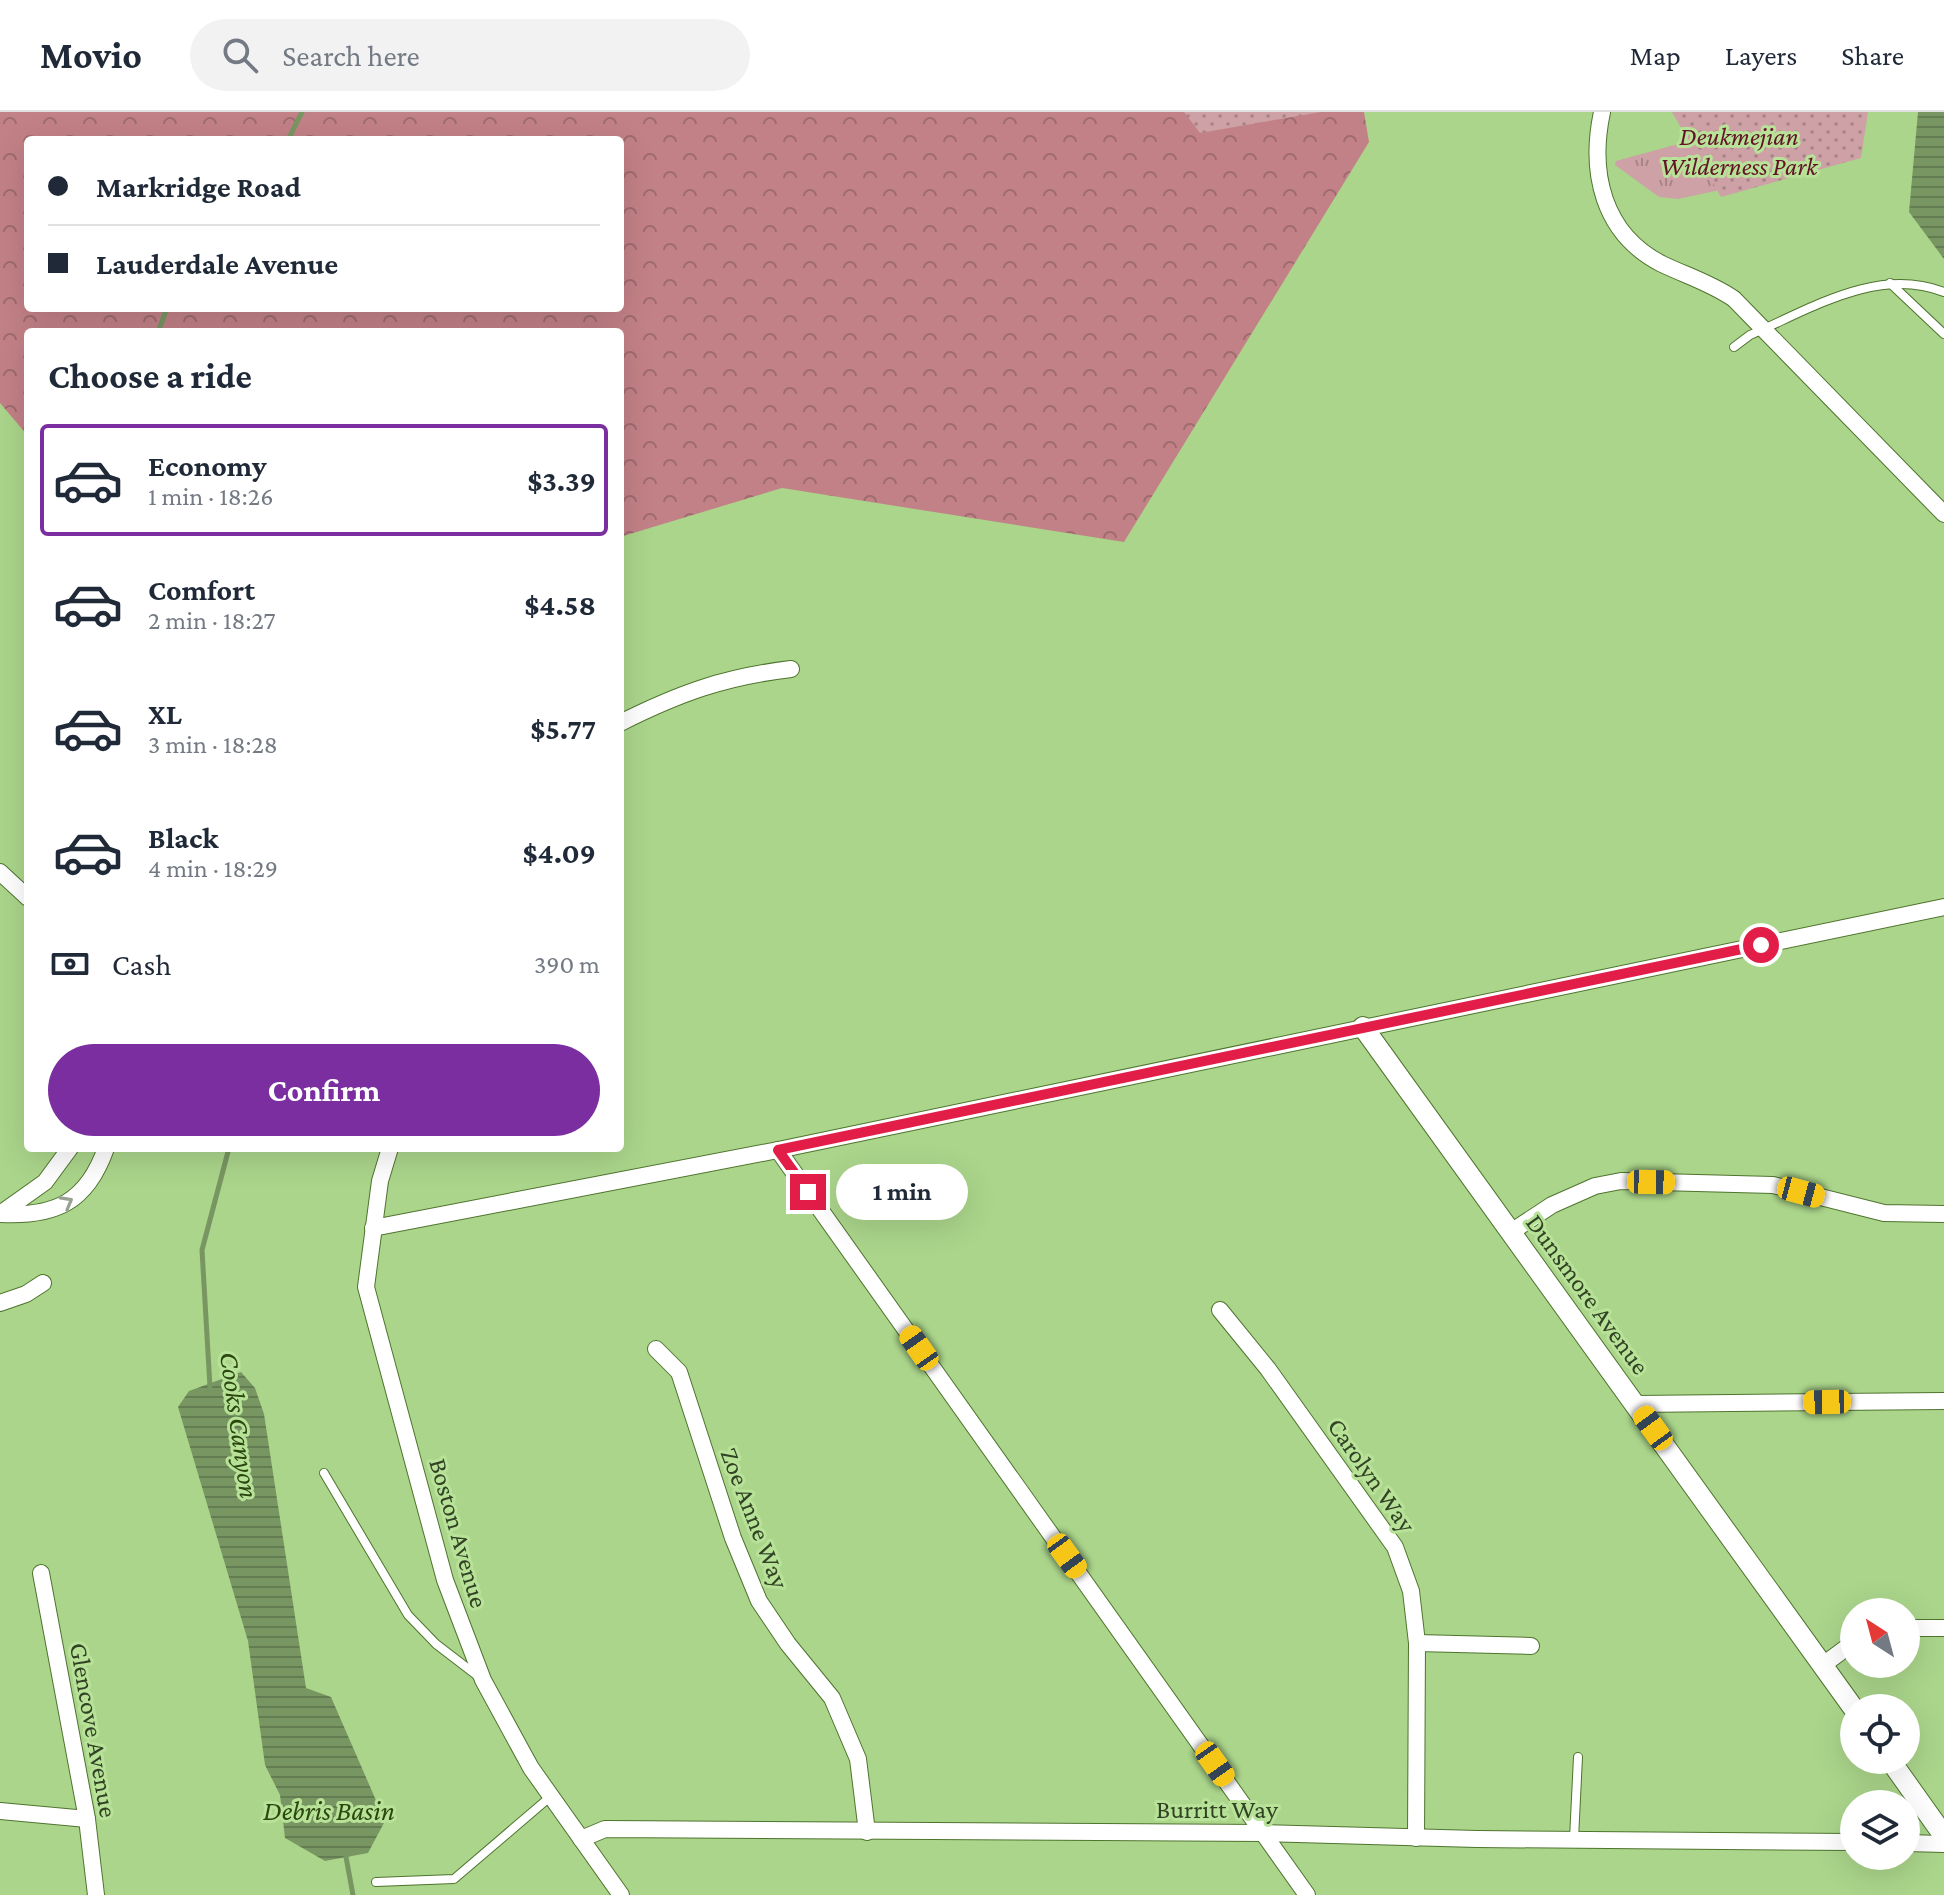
<!DOCTYPE html>
<html lang="en">
<head>
<meta charset="utf-8">
<style>
	:root { --surface:#fff; --page:#f2f2f3; --text:#1f2937; --muted:#747a83; --line:#e0e1e3; --accent:#7b2ea0 }
	body { margin:0; font-family:"Crimson Pro",serif; background:var(--page); color:var(--text); height:100vh; display:flex; flex-direction:column; font-size:30px; white-space:nowrap }
	* { box-sizing:border-box; margin:0 }
	p { font-size:26px; color:var(--muted) }
	.icon { flex:none; width:44px; height:44px; fill:none; stroke:currentColor; stroke-width:2; stroke-linecap:round; stroke-linejoin:round }
	.map { position:relative; flex:1; overflow:hidden }
	.details { position:absolute; left:24px; top:216px; width:600px; height:824px; display:flex; flex-direction:column; background:var(--surface); border-radius:8px; box-shadow:0 8px 32px #0002 }
	.details>* { flex:none }
	.top-card { position:absolute; left:24px; top:24px; width:600px; height:176px; border-radius:8px; box-shadow:0 8px 32px #0002; display:grid; align-content:center; height:176px; padding:0 24px; background:var(--surface) }
	.needle { width:52px; rotate:324deg }
	.controls { position:absolute; left:1840px; top:1486px; display:grid; gap:16px }
	.controls a { display:grid; place-items:center; width:80px; height:80px; border-radius:50%; background:var(--surface); box-shadow:0 8px 32px #0002; font-size:40px }
	.end { position:absolute; width:36px; height:36px; margin:-18px; border:10px solid #e11d48; background:#fff; box-shadow:0 0 0 4px #fff }
	.from { border-radius:50% }
	.bubble { position:absolute; height:56px; border-radius:28px; background:var(--surface); box-shadow:0 8px 32px #0002; font-size:26px; font-weight:700; line-height:56px; text-align:center }
	.car { position:absolute; width:24px; height:48px; margin:-24px -12px; border-radius:10px; box-shadow:0 0 6px 2px #0007; background:linear-gradient(#f5c518 24%,#345 0 40%,#f5c518 0 76%,#345 0 86%,#f5c518 0) }
	.top-card b { display:flex; align-items:center; gap:28px; height:76px; font-size:30px }
	.top-card b+b { border-top:2px solid var(--line) }
	.top-card i { width:20px; height:20px; background:var(--text) }
	ul { padding:0; list-style:none }
	li { display:flex; align-items:center; gap:24px; height:112px; margin:0 16px 12px; padding:0 8px; border:4px solid transparent; border-radius:8px }
	li div { flex:1 }
	li b { display:block; font-size:30px }
	li em { font-style:normal; font-weight:700 }
	li.on { border-color:var(--accent) }
	li>.icon { width:72px; height:72px; stroke-width:1.5 }
	h2 { padding:0 24px; font-size:36px; line-height:96px }
	.pay { display:flex; align-items:center; gap:20px; height:88px; padding:0 24px; font-size:30px }
	.pay p { margin-inline-start:auto }
	.cta { display:flex; gap:16px; margin-top:auto; padding:16px 24px }
	.cta a { flex:1; height:92px; border-radius:48px; background:var(--accent); color:#fff; font-size:32px; font-weight:700; line-height:92px; text-align:center }
	header { display:flex; align-items:center; gap:48px; box-sizing:border-box; height:112px; padding:0 40px; background:var(--surface); border-bottom:2px solid var(--line) }
	header strong { font-size:38px }
	nav { display:flex; gap:44px; margin-inline-start:auto; font-size:28px }
	.search { width:560px; height:72px; background:var(--page); display:flex; align-items:center; gap:20px; box-sizing:border-box; padding:0 28px; border-radius:44px; color:var(--muted); font-size:30px }
	.map>svg:first-child { display:block }
	.grass { fill:url(#grass-tufts) }
	.forest { fill:url(#forest-crowns); fill-rule:evenodd }
	.park { fill:url(#park-dots) }
	.water { fill:url(#water-rules) }
	.lines { fill:none; stroke-linecap:round; stroke-linejoin:round }
	.stream { stroke:#789662; stroke-width:5 }
	.service-casing { stroke:#4f742e; stroke-width:10 }
	.minor-casing { stroke:#4f742e; stroke-width:18 }
	.tertiary-casing { stroke:#4f742e; stroke-width:22 }
	.service { stroke:#fff; stroke-width:8 }
	.minor { stroke:#fff; stroke-width:16 }
	.tertiary { stroke:#fff; stroke-width:20 }
	.oneway { stroke:#98a192 }
	.route { stroke:#e11d48; stroke-width:10 }
	.labels { text-anchor:middle; stroke-width:6; stroke-linejoin:round; paint-order:stroke }
	.park-label { font-size:26px; font-style:italic; fill:#621426; stroke:#b7e298 }
	.street-label { font-size:26px; fill:#324325; stroke:#b7e298 }
	.water-label { font-size:28px; font-style:italic; fill:#2b470f; stroke:#b7e298 }
</style>
</head>
<body>
<header>
<strong>Movio</strong>
<div class="search"><svg class="icon" aria-label="search" viewBox="0 0 24 24"><circle cx="10" cy="10" r="6"/><path d="M15 15l6 6"/></svg>Search here</div>
<nav><a>Map</a><a>Layers</a><a>Share</a></nav>
</header>
<div class="map">
<svg width="1944" height="1783" viewBox="0 0 1944 1783">
	<defs>
		<pattern id="grass-tufts" width="24" height="20" patternUnits="userSpaceOnUse" patternTransform="scale(2)"><rect width="24" height="20" fill="#cda1a5"/><path d="M3 7l-1-3M5 7V3M7 7l1-3M15 17l-1-3M17 17v-4M19 17l1-3" fill="none" stroke="#a78586"/></pattern>
		<pattern id="forest-crowns" width="20" height="18" patternUnits="userSpaceOnUse" patternTransform="scale(2)"><rect width="20" height="18" fill="#c28187"/><path d="M2 6a3 3 0 1 1 6 0M12 15a3 3 0 1 1 6 0" fill="none" stroke="#9e6b6e"/></pattern>
		<pattern id="park-dots" width="8" height="8" patternUnits="userSpaceOnUse" patternTransform="scale(2)"><rect width="8" height="8" fill="#cda1a5"/><path d="M2 2h.1M6 6h.1" fill="none" stroke="#a78586" stroke-width="1.8" stroke-linecap="round"/></pattern>
		<pattern id="water-rules" width="6" height="5" patternUnits="userSpaceOnUse" patternTransform="scale(2)"><rect width="6" height="5" fill="#789662"/><path d="M0 2.5h6" fill="none" stroke="#637c51"/></pattern>
	</defs>
	<rect width="100%" height="100%" fill="#abd58b"/>
	<!-- grass -->
	<polygon class="grass" points="1689,29 1753,71 1678,87 1659,85 1615,53 1616,49"/>
	<!-- forest -->
	<path class="forest" d="M0,0H1364L1369,30L1124,430L782,376L620,425V220H28V324L0,291ZM28,28H620V196H28Z"/>
	<!-- park -->
	<g class="park">
		<polygon points="1184,0 1321,0 1200,21"/>
		<polygon points="1672,0 1868,0 1861,46 1721,85"/>
	</g>
	<!-- water -->
	<g class="water">
		<polygon points="1918,0 1944,0 1944,147 1909,100"/>
		<polygon points="241,1260 255,1276 264,1302 306,1576 331,1585 385,1709 368,1741 325,1749 285,1726 280,1683 265,1653 248,1529 178,1295 189,1279"/>
	</g>
	<g class="lines">
		<!-- stream -->
		<g class="stream">
			<polyline points="288,28 302,0"/>
			<polyline points="158,220 167,196"/>
			<polyline points="210,1275 202,1138 229,1036"/>
			<polyline points="346,1745 353,1783"/>
		</g>
		<defs>
			<g id="service">
				<polyline points="1890,171 1944,222"/>
				<path d="M1734,235L1750,223C1811,197 1877,154 1944,180"/>
				<polyline points="324,1361 408,1503 436,1532 479,1565"/>
				<polyline points="1574,1727 1578,1645"/>
				<polyline points="376,1770 454,1767 550,1685"/>
			</g>
			<g id="minor">
				<path d="M1602,0C1589,61 1603,122 1662,152C1687,164 1711,171 1734,187L1944,402"/>
				<path d="M620,611C680,581 724,565 791,557"/>
				<polyline points="0,760 28,786"/>
				<polyline points="390,1036 380,1069 366,1175 445,1468 483,1568 531,1656 621,1783"/>
				<polyline points="778,1038 1307,1783"/>
				<path d="M0,1102C56,1105 87,1090 106,1036"/>
				<polyline points="0,1102 45,1070 70,1036"/>
				<polyline points="373,1116 778,1038 1944,795"/>
				<polyline points="1511,1120 1552,1093 1595,1074 1621,1069 1773,1073 1884,1101 1944,1102"/>
				<polyline points="0,1191 26,1182 43,1171"/>
				<polyline points="1220,1198 1268,1257 1395,1435 1411,1479 1417,1531 1416,1726"/>
				<polyline points="656,1237 679,1260 733,1426 759,1489 788,1532 832,1586 858,1647 867,1720"/>
				<polyline points="1636,1292 1944,1289"/>
				<polyline points="41,1461 87,1707 96,1783"/>
				<polyline points="1906,1516 1944,1516"/>
				<polyline points="1417,1531 1531,1534"/>
				<polyline points="1823,1553 1854,1530"/>
				<polyline points="0,1699 87,1707"/>
				<polyline points="581,1727 605,1717 1264,1721 1477,1727 1854,1730"/>
				<polyline points="1906,1731 1944,1732"/>
			</g>
			<g id="tertiary">
				<polyline points="1363,915 1854,1597"/>
				<polyline points="1890,1648 1944,1724"/>
			</g>
		</defs>
		<!-- service casing -->
		<use href="#service" class="service-casing"/>
		<!-- minor casing -->
		<use href="#minor" class="minor-casing"/>
		<!-- tertiary casing -->
		<use href="#tertiary" class="tertiary-casing"/>
		<!-- service -->
		<use href="#service" class="service"/>
		<!-- minor -->
		<use href="#minor" class="minor"/>
		<!-- tertiary -->
		<use href="#tertiary" class="tertiary"/>
	</g>
	<!-- one-way arrows -->
	<defs><path id="oneway-chevron" d="M-2-3.5L2.5 0L-2 3.5" fill="none" stroke-width="1.6" stroke-linecap="round" stroke-linejoin="round" transform="scale(2)"/></defs>
	<use class="oneway" href="#oneway-chevron" transform="translate(67 1090) rotate(-29)"/>
	<g class="lines">
		<!-- route -->
		<polyline class="route" points="808,1080 778,1038 1761,833"/>
	</g>
	<g class="labels">
		<!-- park labels -->
		<g class="park-label">
			<text x="1739" y="33">Deukmejian<tspan x="1739" dy="30">Wilderness Park</tspan></text>
		</g>
		<!-- street labels -->
		<g class="street-label">
			<text transform="translate(1588 1182) rotate(54)" y="9">Dunsmore Avenue</text>
			<text transform="translate(1372 1363) rotate(55)" y="9">Carolyn Way</text>
			<text transform="translate(755 1406) rotate(69)" y="9">Zoe Anne Way</text>
			<text transform="translate(459 1421) rotate(74)" y="9">Boston Avenue</text>
			<text transform="translate(94 1618) rotate(80)" y="9">Glencove Avenue</text>
			<text x="1217" y="1706">Burritt Way</text>
		</g>
		<!-- water labels -->
		<g class="water-label">
			<text transform="translate(240 1313) rotate(82)" y="10">Cooks Canyon</text>
			<text x="329" y="1708">Debris Basin</text>
		</g>
	</g>
</svg>
<div class="controls">
<a><svg class="needle" viewBox="-14 -14 28 28"><path d="M0-13l5 13h-10z" fill="#e53935"/><path d="M0 13l5-13h-10z" fill="#747a83"/></svg></a>
<a><svg class="icon" aria-label="locate" viewBox="0 0 24 24"><circle cx="12" cy="12" r="6"/><path d="M12 2v4M12 18v4M2 12h4M18 12h4"/></svg></a>
<a><svg class="icon" aria-label="layers" viewBox="0 0 24 24"><path d="M12 4l9 5-9 5-9-5zM3 14l9 5 9-5"/></svg></a>
</div>
<i class="end from" style="left:1761px;top:833px"></i>
<i class="end" style="left:808px;top:1080px"></i>
<div class="bubble" style="left:836px;top:1052px;width:132px">1 min</div>
<i class="car" style="left:1651px;top:1070px;rotate:91deg"></i>
<i class="car" style="left:1801px;top:1080px;rotate:105deg"></i>
<i class="car" style="left:919px;top:1236px;rotate:325deg"></i>
<i class="car" style="left:1827px;top:1290px;rotate:269deg"></i>
<i class="car" style="left:1653px;top:1316px;rotate:324deg"></i>
<i class="car" style="left:1067px;top:1444px;rotate:144deg"></i>
<i class="car" style="left:1215px;top:1652px;rotate:145deg"></i>
<div class="top-card">
<b><i class="from"></i>Markridge Road</b>
<b><i></i>Lauderdale Avenue</b>
</div>
<section class="details">
<h2>Choose a ride</h2>
<ul>
<li class="on"><svg class="icon" aria-label="car" viewBox="0 0 24 24"><path d="M5 17H2v-5l4-1 3-4h7l3 4 3 1v5h-3M9 17h6M6 11h13"/><circle cx="7" cy="17" r="2"/><circle cx="17" cy="17" r="2"/></svg><div><b>Economy</b><p>1 min · 18:26</p></div><em>$3.39</em></li>
<li><svg class="icon" aria-label="car" viewBox="0 0 24 24"><path d="M5 17H2v-5l4-1 3-4h7l3 4 3 1v5h-3M9 17h6M6 11h13"/><circle cx="7" cy="17" r="2"/><circle cx="17" cy="17" r="2"/></svg><div><b>Comfort</b><p>2 min · 18:27</p></div><em>$4.58</em></li>
<li><svg class="icon" aria-label="car" viewBox="0 0 24 24"><path d="M5 17H2v-5l4-1 3-4h7l3 4 3 1v5h-3M9 17h6M6 11h13"/><circle cx="7" cy="17" r="2"/><circle cx="17" cy="17" r="2"/></svg><div><b>XL</b><p>3 min · 18:28</p></div><em>$5.77</em></li>
<li><svg class="icon" aria-label="car" viewBox="0 0 24 24"><path d="M5 17H2v-5l4-1 3-4h7l3 4 3 1v5h-3M9 17h6M6 11h13"/><circle cx="7" cy="17" r="2"/><circle cx="17" cy="17" r="2"/></svg><div><b>Black</b><p>4 min · 18:29</p></div><em>$4.09</em></li>
</ul>
<div class="pay"><svg class="icon" aria-label="cash" viewBox="0 0 24 24"><path d="M3 7h18v10H3z"/><circle cx="12" cy="12" r="2"/></svg>Cash<p>390 m</p></div>
<div class="cta"><a>Confirm</a></div>
</section>
</div>
</body>
</html>
